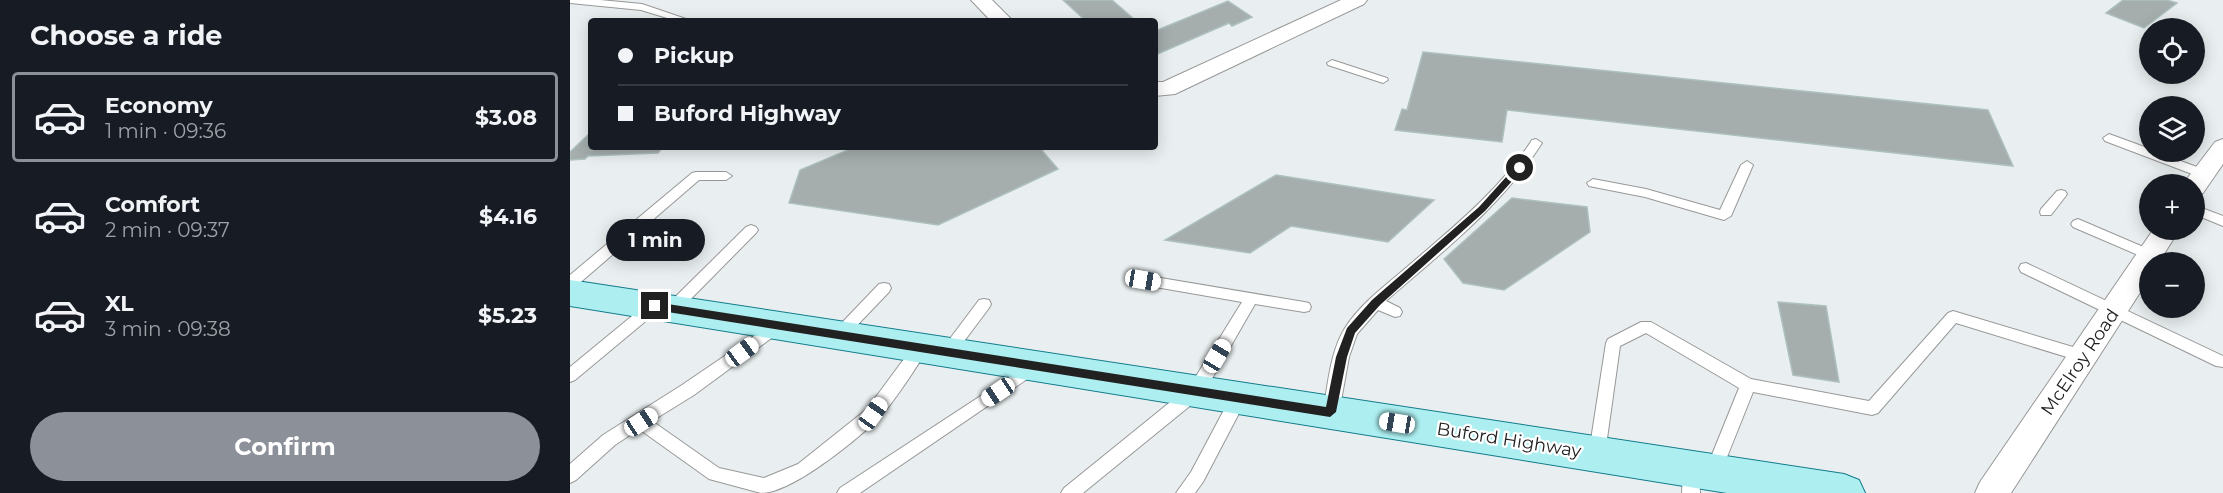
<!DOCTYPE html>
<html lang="en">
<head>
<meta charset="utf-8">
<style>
	:root { --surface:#171b24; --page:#242831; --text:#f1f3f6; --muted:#9ea1a6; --line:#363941; --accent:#8c9099 }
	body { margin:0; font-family:Montserrat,sans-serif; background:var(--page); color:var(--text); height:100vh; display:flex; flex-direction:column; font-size:22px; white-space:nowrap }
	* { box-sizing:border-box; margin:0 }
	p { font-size:20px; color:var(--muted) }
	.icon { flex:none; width:33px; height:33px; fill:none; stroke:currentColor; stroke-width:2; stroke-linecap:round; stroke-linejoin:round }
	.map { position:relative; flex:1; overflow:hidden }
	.drawer { display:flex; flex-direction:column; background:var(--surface); width:570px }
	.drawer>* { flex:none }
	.guide { position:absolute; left:18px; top:18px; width:570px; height:132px; border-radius:6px; box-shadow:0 3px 15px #0003; display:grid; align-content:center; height:132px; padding:0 30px; background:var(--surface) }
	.buttons { position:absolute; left:1569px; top:18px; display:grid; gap:12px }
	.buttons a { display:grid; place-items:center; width:66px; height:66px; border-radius:50%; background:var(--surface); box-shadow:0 3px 15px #0003; font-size:30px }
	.end { position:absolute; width:27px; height:27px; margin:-14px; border:8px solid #212121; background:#fff; box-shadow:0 0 0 3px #fff }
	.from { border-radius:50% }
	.bubble { position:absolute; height:42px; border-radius:21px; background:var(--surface); box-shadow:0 3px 15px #0003; font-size:20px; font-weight:700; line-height:42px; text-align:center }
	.car { position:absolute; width:18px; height:36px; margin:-18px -9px; border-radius:8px; box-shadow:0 0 4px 2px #0007; background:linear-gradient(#fff 24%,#345 0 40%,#fff 0 76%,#345 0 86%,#fff 0) }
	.guide b { display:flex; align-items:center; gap:21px; height:57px; font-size:22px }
	.guide b+b { border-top:2px solid var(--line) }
	.guide i { width:15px; height:15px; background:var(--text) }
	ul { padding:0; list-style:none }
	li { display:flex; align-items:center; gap:18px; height:90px; margin:0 12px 9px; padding:0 18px; border:3px solid transparent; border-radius:6px }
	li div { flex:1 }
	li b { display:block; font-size:22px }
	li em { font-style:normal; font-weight:700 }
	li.current { border-color:var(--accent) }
	li>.icon { width:54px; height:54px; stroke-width:1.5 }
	h2 { padding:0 30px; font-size:27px; line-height:72px }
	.primary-button { display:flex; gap:12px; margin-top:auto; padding:12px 30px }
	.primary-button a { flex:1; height:69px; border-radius:36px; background:var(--accent); color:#fff; font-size:24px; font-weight:700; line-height:69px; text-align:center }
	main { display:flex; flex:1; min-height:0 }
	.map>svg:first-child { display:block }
	.building { fill:#a5aead; stroke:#adc0bf; stroke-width:1.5 }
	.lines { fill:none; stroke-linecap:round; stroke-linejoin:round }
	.lane-casing { stroke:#989898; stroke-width:2 }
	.street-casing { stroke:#989898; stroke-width:2 }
	.primary-casing { stroke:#137b8b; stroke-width:2 }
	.lane { fill:#fff; fill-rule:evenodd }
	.street { fill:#fff; fill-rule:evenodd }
	.primary { fill:#adeff1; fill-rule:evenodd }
	.route { fill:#212121 }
	.labels { text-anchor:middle; stroke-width:4.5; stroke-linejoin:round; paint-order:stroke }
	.street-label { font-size:18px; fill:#212121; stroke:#fff }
</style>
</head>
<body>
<main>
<section class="drawer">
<h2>Choose a ride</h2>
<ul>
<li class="current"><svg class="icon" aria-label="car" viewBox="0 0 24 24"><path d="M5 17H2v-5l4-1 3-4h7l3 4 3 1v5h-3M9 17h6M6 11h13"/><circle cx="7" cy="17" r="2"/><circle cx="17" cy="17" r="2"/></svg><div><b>Economy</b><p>1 min · 09:36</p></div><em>$3.08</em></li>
<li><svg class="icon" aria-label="car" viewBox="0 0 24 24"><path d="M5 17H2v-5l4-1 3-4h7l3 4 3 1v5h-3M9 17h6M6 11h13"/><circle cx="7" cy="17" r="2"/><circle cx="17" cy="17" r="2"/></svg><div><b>Comfort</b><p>2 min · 09:37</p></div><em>$4.16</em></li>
<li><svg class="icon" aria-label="car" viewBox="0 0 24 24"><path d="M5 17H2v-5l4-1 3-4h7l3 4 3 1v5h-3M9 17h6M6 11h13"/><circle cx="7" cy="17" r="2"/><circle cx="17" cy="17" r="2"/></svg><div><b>XL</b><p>3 min · 09:38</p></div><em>$5.23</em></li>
</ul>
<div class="primary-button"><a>Confirm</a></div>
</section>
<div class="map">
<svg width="1653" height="493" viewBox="0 0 1653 493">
	<rect width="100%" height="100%" fill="#e9eff0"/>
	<!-- building -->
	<g class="building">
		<polygon points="493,0 542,0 566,21 516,21"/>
		<polygon points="1553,0 1597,0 1607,3 1574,28 1536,13"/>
		<polygon points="658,1 682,17 662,26 659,23 585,55 585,31"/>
		<polygon points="853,52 1418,110 1443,166 937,110 932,142 825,130 832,109 837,110"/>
		<polygon points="21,132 21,147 93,147 88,153 18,156 15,159 0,160 0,152"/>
		<polygon points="285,147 469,147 488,169 368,225 219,203 230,170"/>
		<polygon points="706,175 864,200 818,242 721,226 680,253 595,240"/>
		<polygon points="942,198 1017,207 1020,232 934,290 893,283 874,259"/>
		<polygon points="1208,302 1256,306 1269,382 1223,375"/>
	</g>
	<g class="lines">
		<defs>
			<g id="lane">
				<polygon points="0,0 30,0 72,4 122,21 107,21 71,10 0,3"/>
				<polygon points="762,60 817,78 818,80 813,83 758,65 757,63"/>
				<polygon points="1539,134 1580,149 1580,152 1586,152 1638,171 1640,174 1638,177 1630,177 1535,141 1533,138"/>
				<path d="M966,139L972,143C932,206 872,252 816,301L830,308L832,312L830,316L825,317L808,310L787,334L779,357L769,412L767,417L761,419L755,417L753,412C758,385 760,352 775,328C790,304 816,285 837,267C882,228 929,191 962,140Z"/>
				<polygon points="1177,161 1183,165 1161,216 1154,220 1075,197 1019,186 1017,183 1023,179 1076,189 1150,210 1171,165"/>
				<polygon points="126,172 156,172 162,176 156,180 129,180 5,287 0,288 0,275 122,173"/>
				<polygon points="1491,190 1495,191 1497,194 1495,197 1481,215 1471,215 1470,212 1471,209 1487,191"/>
				<polygon points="1624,205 1653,216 1653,226 1624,214"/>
				<polygon points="1508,219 1585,252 1587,255 1580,260 1575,258 1503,227 1501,224 1503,221"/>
				<polygon points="181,225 186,227 188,230 186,233 107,313 97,313 95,309 97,305 176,227"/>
				<polygon points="1456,263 1653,356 1653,367 1646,366 1451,272 1449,268 1451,264"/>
				<polygon points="573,275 734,302 739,303 741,307 739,311 734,312 685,304 632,396 513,493 491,493 494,488 620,386 672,302 568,284 566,280 568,276"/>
				<polygon points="314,283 319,284 321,288 319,292 274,339 264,339 262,335 264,331 309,284"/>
				<polygon points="414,299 419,300 421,304 419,308 383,356 378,358 373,356 370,352 409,300"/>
				<polygon points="84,301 89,302 91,306 89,310 5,380 0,382 0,367 79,302"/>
				<polygon points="1383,311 1513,350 1518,352 1521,356 1518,360 1513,362 1386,323 1308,413 1302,415 1183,392 1149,477 1143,479 1137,477 1135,472 1169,388 1076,333 1050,346 1035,453 1033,458 1027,460 1021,458 1019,453 1036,343 1038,339 1071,322 1081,322 1181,379 1299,401 1378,313"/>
				<path d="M206,321L211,323L213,327L211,331L124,395L82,421L149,468L194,478L228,464L297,409L345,344L350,342L355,344L358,348C349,364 320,408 307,420C285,441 222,493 191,493L139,479L69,429L45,445L6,480L0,483V464L33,435L112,385Z"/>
				<polygon points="461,363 466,365 469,369 466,373 290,493 267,493 270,488"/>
				<polygon points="669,391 675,393 677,398 633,482 625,493 606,493 621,472 663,393"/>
				<polygon points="1121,463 1127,465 1129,470 1130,493 1112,493 1113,470 1115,465"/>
			</g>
			<g id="street">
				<polygon points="401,0 422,0 443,21 421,21"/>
				<polygon points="771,0 797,0 794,4 605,94 585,96 585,82 593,82"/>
				<polygon points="1653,139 1653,164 1633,193 1624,195 1624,184 1613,184 1645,142"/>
				<polygon points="1583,230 1609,230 1589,262 1580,262 1580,277 1441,493 1405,493 1410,482"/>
			</g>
			<polygon id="primary" points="0,280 1274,474 1289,480 1295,493 1157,493 0,306"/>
		</defs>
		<!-- lane casing -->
		<use href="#lane" class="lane-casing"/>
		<!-- street casing -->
		<use href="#street" class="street-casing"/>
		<!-- primary casing -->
		<use href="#primary" class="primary-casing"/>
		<!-- lane -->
		<use href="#lane" class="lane"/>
		<!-- street -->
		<use href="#street" class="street"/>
		<!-- primary -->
		<use href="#primary" class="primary"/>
	</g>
	<!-- route -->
	<polygon class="route" points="946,166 954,168 915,211 810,305 785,333 777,357 766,412 760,417 85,310 79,306 85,302 756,407 766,357 777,328 802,300 909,207"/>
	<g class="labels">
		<!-- street labels -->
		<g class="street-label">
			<text transform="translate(1510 362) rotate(-56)" y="6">McElroy Road</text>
			<text transform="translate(939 440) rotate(9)" y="6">Buford Highway</text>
		</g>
	</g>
</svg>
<div class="buttons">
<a><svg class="icon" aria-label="locate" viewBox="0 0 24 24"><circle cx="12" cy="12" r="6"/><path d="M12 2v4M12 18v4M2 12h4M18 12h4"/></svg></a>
<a><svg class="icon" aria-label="layers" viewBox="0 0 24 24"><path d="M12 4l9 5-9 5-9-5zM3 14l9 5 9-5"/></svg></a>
<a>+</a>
<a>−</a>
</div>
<i class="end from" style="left:950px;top:168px"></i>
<i class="end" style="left:85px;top:306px"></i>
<div class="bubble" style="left:36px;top:219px;width:99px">1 min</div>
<i class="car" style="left:573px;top:280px;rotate:100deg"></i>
<i class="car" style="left:172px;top:352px;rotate:54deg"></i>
<i class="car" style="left:647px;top:356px;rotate:31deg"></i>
<i class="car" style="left:428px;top:392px;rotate:236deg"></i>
<i class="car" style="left:303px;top:414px;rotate:35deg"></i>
<i class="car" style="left:71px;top:422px;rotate:57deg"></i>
<i class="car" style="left:827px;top:423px;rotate:279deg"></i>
<div class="guide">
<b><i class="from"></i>Pickup</b>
<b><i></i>Buford Highway</b>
</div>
</div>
</main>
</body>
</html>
